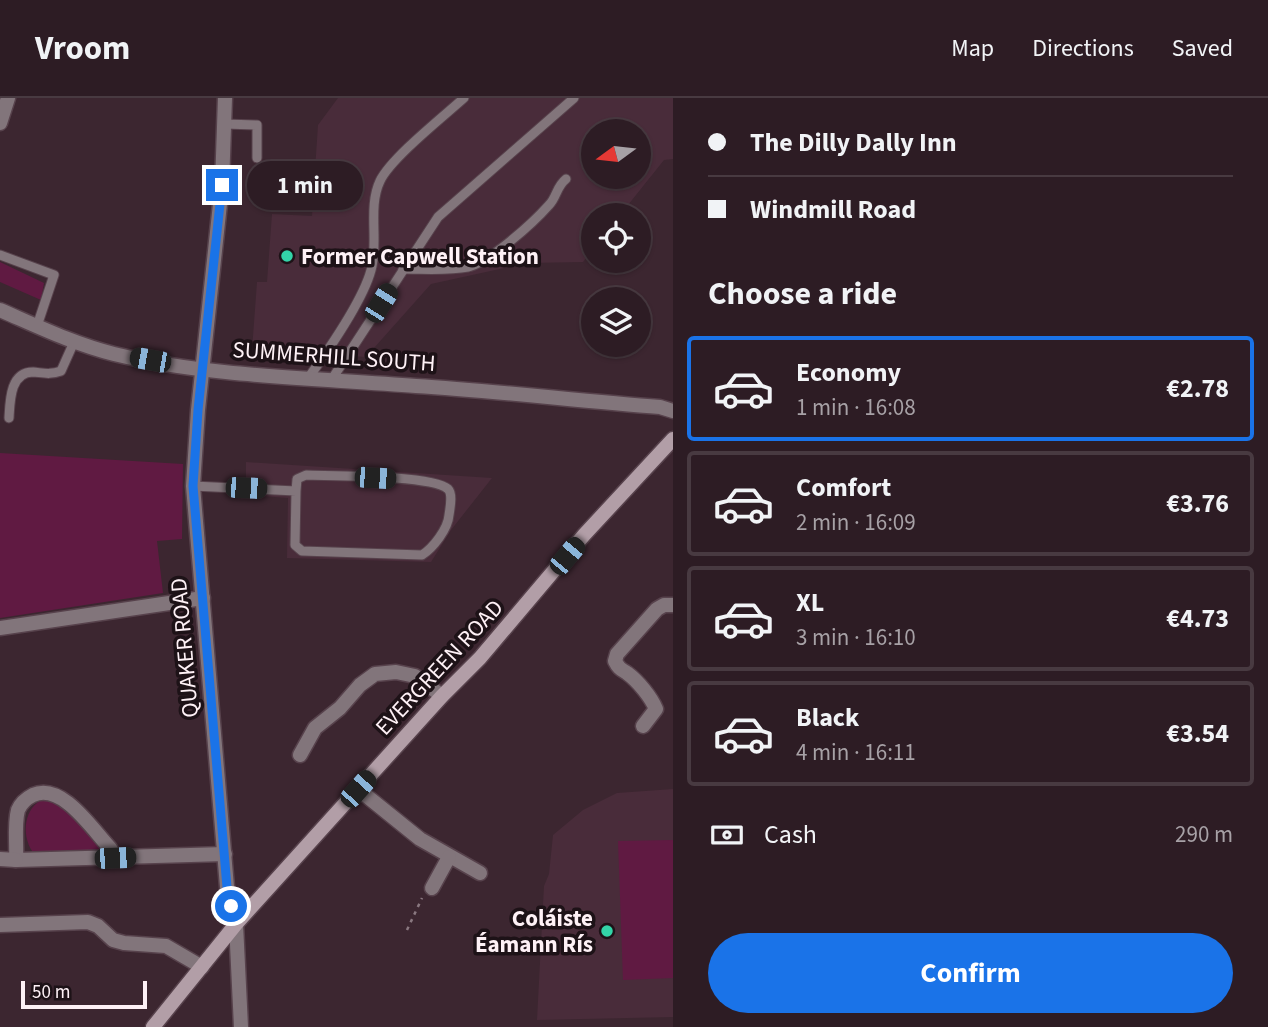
<!DOCTYPE html>
<html lang="en">
<head>
<meta charset="utf-8">
<style>
	:root { --surface:#2d1c24; --page:#35252c; --text:#f1f3f6; --muted:#a7a1a6; --line:#483a41; --accent:#1a73e8 }
	body { margin:0; font-family:"Source Sans 3",sans-serif; background:var(--page); color:var(--text); height:100vh; display:flex; flex-direction:column; font-size:26px; white-space:nowrap }
	* { box-sizing:border-box; margin:0 }
	p { font-size:23px; color:var(--muted) }
	.icon { flex:none; width:38px; height:38px; fill:none; stroke:currentColor; stroke-width:2; stroke-linecap:round; stroke-linejoin:round }
	.map { position:relative; flex:1; overflow:hidden }
	.drawer { display:flex; flex-direction:column; background:var(--surface); width:595px }
	.drawer>* { flex:none }
	.banner { display:grid; align-content:center; height:154px; padding:0 35px; background:var(--surface) }
	.needle { width:46px; rotate:255deg }
	.tools { position:absolute; left:581px; top:21px; display:grid; gap:14px }
	.tools a { display:grid; place-items:center; width:70px; height:70px; border-radius:50%; background:var(--surface); box-shadow:0 2px 5px #0004,0 0 0 2px var(--line); font-size:35px }
	.scale { position:absolute; left:21px; bottom:18px; width:126px; box-sizing:border-box; padding-left:7px; border:4px solid #fef1f6; border-top:0; font-size:19px; line-height:24px; white-space:nowrap; color:#fef1f6; -webkit-text-stroke:5px #1d1217; paint-order:stroke }
	.end { position:absolute; width:32px; height:32px; margin:-16px; border:9px solid #1a73e8; background:#fff; box-shadow:0 0 0 4px #fff }
	.from { border-radius:50% }
	.bubble { position:absolute; height:49px; border-radius:24px; background:var(--surface); box-shadow:0 2px 5px #0004,0 0 0 2px var(--line); font-size:23px; font-weight:700; line-height:49px; text-align:center }
	.car { position:absolute; width:21px; height:42px; margin:-21px -10px; border-radius:9px; box-shadow:0 0 5px 2px #0007; background:linear-gradient(#222 24%,#8ab4d8 0 40%,#222 0 76%,#8ab4d8 0 86%,#222 0) }
	.banner b { display:flex; align-items:center; gap:24px; height:66px; font-size:26px }
	.banner b+b { border-top:2px solid var(--line) }
	.banner i { width:18px; height:18px; background:var(--text) }
	ul { padding:0; list-style:none }
	li { display:flex; align-items:center; gap:21px; height:105px; margin:0 14px 10px; padding:0 21px; border:4px solid var(--line); border-radius:7px }
	li div { flex:1 }
	li b { display:block; font-size:26px }
	li em { font-style:normal; font-weight:700 }
	li.active { border-color:var(--accent) }
	li>.icon { width:63px; height:63px; stroke-width:1.5 }
	h2 { padding:0 35px; font-size:32px; line-height:84px }
	.pay { display:flex; align-items:center; gap:18px; height:77px; padding:0 35px; font-size:26px }
	.pay p { margin-inline-start:auto }
	.button { display:flex; gap:14px; margin-top:auto; padding:14px 35px }
	.button a { flex:1; height:80px; border-radius:42px; background:var(--accent); color:#fff; font-size:28px; font-weight:700; line-height:80px; text-align:center }
	header { display:flex; align-items:center; gap:42px; box-sizing:border-box; height:98px; padding:0 35px; background:var(--surface); border-bottom:2px solid var(--line) }
	header strong { font-size:33px }
	nav { display:flex; gap:38px; margin-inline-start:auto; font-size:24px }
	main { display:flex; flex:1; min-height:0 }
	.map>svg:first-child { display:block }
	.built { fill:#492c3a; fill-rule:evenodd }
	.green { fill:#601a42 }
	.lines { fill:none; stroke-linecap:round; stroke-linejoin:round }
	.service-casing { stroke:#57424c; stroke-width:11 }
	.minor-casing { stroke:#57424c; stroke-width:17 }
	.tertiary-casing { stroke:#57424c; stroke-width:17 }
	.secondary-casing { stroke:#57424c; stroke-width:17 }
	.path { stroke:#8a7880; stroke-width:2.5; stroke-dasharray:3.5 5; stroke-linecap:butt }
	.service { stroke:#82757b; stroke-width:9 }
	.minor { stroke:#82757b; stroke-width:14 }
	.tertiary { stroke:#82757b; stroke-width:14 }
	.secondary { stroke:#b29ea7; stroke-width:14 }
	.route { stroke:#1a73e8; stroke-width:9 }
	.poi-dot { fill:#33d4a8; stroke:#1d1217; stroke-width:2.5 }
	.labels { text-anchor:middle; stroke-width:7; stroke-linejoin:round; paint-order:stroke }
	.poi-label { font-size:23px; font-weight:bold; fill:#fef1f6; stroke:#1d1217; text-anchor:start }
	.street-label { font-size:23px; fill:#fef1f6; stroke:#1d1217 }
</style>
</head>
<body>
<header>
<strong>Vroom</strong>
<nav><a>Map</a><a>Directions</a><a>Saved</a></nav>
</header>
<main>
<div class="map">
<svg width="673" height="929" viewBox="0 0 673 929">
	<rect width="100%" height="100%" fill="#3c2630"/>
	<!-- built -->
	<g class="built">
		<path d="M338,0H673V61L664,62L620,117H593V151L583,164L527,165L431,186L366,259L252,252L257,184H267L272,116L312,118L318,27ZM593,33H639V79H593Z"/>
		<polygon points="246,364 492,380 451,432 431,464 287,460 288,400 246,397"/>
		<polygon points="673,691 673,919 537,922 544,788 549,776 553,737 583,712 617,695"/>
	</g>
	<!-- green -->
	<g class="green">
		<polygon points="0,164 44,185 41,202 0,184"/>
		<polygon points="0,355 183,366 182,441 157,443 163,495 0,520"/>
		<path d="M44,701C61,704 93,737 102,753L40,756L32,753C21,736 24,709 44,701Z"/>
		<polygon points="673,742 673,880 623,882 618,743"/>
	</g>
	<g class="lines">
		<defs>
			<g id="service">
				<polyline points="225,26 257,27 257,60"/>
				<polyline points="0,157 54,177 37,228"/>
				<path d="M403,171C424,171 447,173 468,169C490,164 533,125 549,107C557,99 556,89 566,81"/>
				<path d="M309,279C327,254 366,198 372,168C378,141 368,108 380,83C391,60 443,19 464,0"/>
				<polyline points="332,281 438,119 574,0"/>
				<path d="M9,320C10,303 10,274 33,274C44,275 50,277 61,273L74,244"/>
				<path d="M193,388L296,393L297,381L306,377C331,378 432,377 448,391C453,396 450,410 449,417C448,431 433,450 422,457L302,453L295,447L296,393"/>
			</g>
			<g id="minor">
				<polyline points="225,0 222,87 198,312 193,388 227,789 236,826 241,929"/>
				<polyline points="0,25 8,0"/>
				<polyline points="0,530 203,500"/>
				<path d="M643,628L656,611C651,599 638,583 627,575C621,571 619,571 615,563L617,556L657,511L664,507H673"/>
				<polyline points="300,657 315,630 340,610 360,587 375,576 396,574 415,578 442,598"/>
				<polyline points="358,691 420,741 480,775"/>
				<path d="M115,760L110,750C92,731 62,684 33,697C27,700 21,705 18,712C14,727 17,747 16,762L225,756"/>
				<polyline points="0,761 16,762"/>
				<polyline points="432,790 449,759"/>
				<polyline points="0,827 88,824 98,828 113,842 124,845 166,848 202,869"/>
			</g>
			<path id="tertiary" d="M0,212C37,228 74,246 114,256C210,279 317,280 416,288C498,293 579,303 660,309L673,313"/>
			<polyline id="secondary" points="153,929 236,826 442,598 480,560 584,437 673,341"/>
		</defs>
		<!-- service casing -->
		<use href="#service" class="service-casing"/>
		<!-- minor casing -->
		<use href="#minor" class="minor-casing"/>
		<!-- tertiary casing -->
		<use href="#tertiary" class="tertiary-casing"/>
		<!-- secondary casing -->
		<use href="#secondary" class="secondary-casing"/>
		<!-- path -->
		<polyline class="path" points="407,832 422,800"/>
		<!-- service -->
		<use href="#service" class="service"/>
		<!-- minor -->
		<use href="#minor" class="minor"/>
		<!-- tertiary -->
		<use href="#tertiary" class="tertiary"/>
		<!-- secondary -->
		<use href="#secondary" class="secondary"/>
	</g>
	<g class="lines">
		<!-- route -->
		<polyline class="route" points="222,87 198,312 193,388 227,789 231,808"/>
	</g>
	<!-- markers -->
	<g class="poi-dot">
		<circle cx="287" cy="158" r="7"/>
		<circle cx="607" cy="833" r="7"/>
	</g>
	<g class="labels">
		<!-- poi labels -->
		<g class="poi-label">
			<text x="301" y="166">Former Capwell Station</text>
			<text x="593" y="828" text-anchor="end">Coláiste<tspan x="593" dy="26">Éamann Rís</tspan></text>
		</g>
		<!-- street labels -->
		<g class="street-label">
			<text transform="translate(334 258) rotate(4)" y="8">SUMMERHILL SOUTH</text>
			<text transform="translate(184 550) rotate(-95)" y="8">QUAKER ROAD</text>
			<text transform="translate(439 569) rotate(-47)" y="8">EVERGREEN ROAD</text>
		</g>
	</g>
</svg>
<div class="tools">
<a><svg class="needle" viewBox="-14 -14 28 28"><path d="M0-13l5 13h-10z" fill="#e53935"/><path d="M0 13l5-13h-10z" fill="#a7a1a6"/></svg></a>
<a><svg class="icon" aria-label="locate" viewBox="0 0 24 24"><circle cx="12" cy="12" r="6"/><path d="M12 2v4M12 18v4M2 12h4M18 12h4"/></svg></a>
<a><svg class="icon" aria-label="layers" viewBox="0 0 24 24"><path d="M12 4l9 5-9 5-9-5zM3 14l9 5 9-5"/></svg></a>
</div>
<div class="scale">50 m</div>
<i class="end from" style="left:231px;top:808px"></i>
<i class="end" style="left:222px;top:87px"></i>
<div class="bubble" style="left:247px;top:63px;width:116px">1 min</div>
<i class="car" style="left:381px;top:205px;rotate:32deg"></i>
<i class="car" style="left:150px;top:262px;rotate:280deg"></i>
<i class="car" style="left:375px;top:380px;rotate:93deg"></i>
<i class="car" style="left:246px;top:390px;rotate:92deg"></i>
<i class="car" style="left:567px;top:458px;rotate:40deg"></i>
<i class="car" style="left:358px;top:691px;rotate:42deg"></i>
<i class="car" style="left:115px;top:760px;rotate:88deg"></i>
</div>
<section class="drawer">
<div class="banner">
<b><i class="from"></i>The Dilly Dally Inn</b>
<b><i></i>Windmill Road</b>
</div>
<h2>Choose a ride</h2>
<ul>
<li class="active"><svg class="icon" aria-label="car" viewBox="0 0 24 24"><path d="M5 17H2v-5l4-1 3-4h7l3 4 3 1v5h-3M9 17h6M6 11h13"/><circle cx="7" cy="17" r="2"/><circle cx="17" cy="17" r="2"/></svg><div><b>Economy</b><p>1 min · 16:08</p></div><em>€2.78</em></li>
<li><svg class="icon" aria-label="car" viewBox="0 0 24 24"><path d="M5 17H2v-5l4-1 3-4h7l3 4 3 1v5h-3M9 17h6M6 11h13"/><circle cx="7" cy="17" r="2"/><circle cx="17" cy="17" r="2"/></svg><div><b>Comfort</b><p>2 min · 16:09</p></div><em>€3.76</em></li>
<li><svg class="icon" aria-label="car" viewBox="0 0 24 24"><path d="M5 17H2v-5l4-1 3-4h7l3 4 3 1v5h-3M9 17h6M6 11h13"/><circle cx="7" cy="17" r="2"/><circle cx="17" cy="17" r="2"/></svg><div><b>XL</b><p>3 min · 16:10</p></div><em>€4.73</em></li>
<li><svg class="icon" aria-label="car" viewBox="0 0 24 24"><path d="M5 17H2v-5l4-1 3-4h7l3 4 3 1v5h-3M9 17h6M6 11h13"/><circle cx="7" cy="17" r="2"/><circle cx="17" cy="17" r="2"/></svg><div><b>Black</b><p>4 min · 16:11</p></div><em>€3.54</em></li>
</ul>
<div class="pay"><svg class="icon" aria-label="cash" viewBox="0 0 24 24"><path d="M3 7h18v10H3z"/><circle cx="12" cy="12" r="2"/></svg>Cash<p>290 m</p></div>
<div class="button"><a>Confirm</a></div>
</section>
</main>
</body>
</html>
